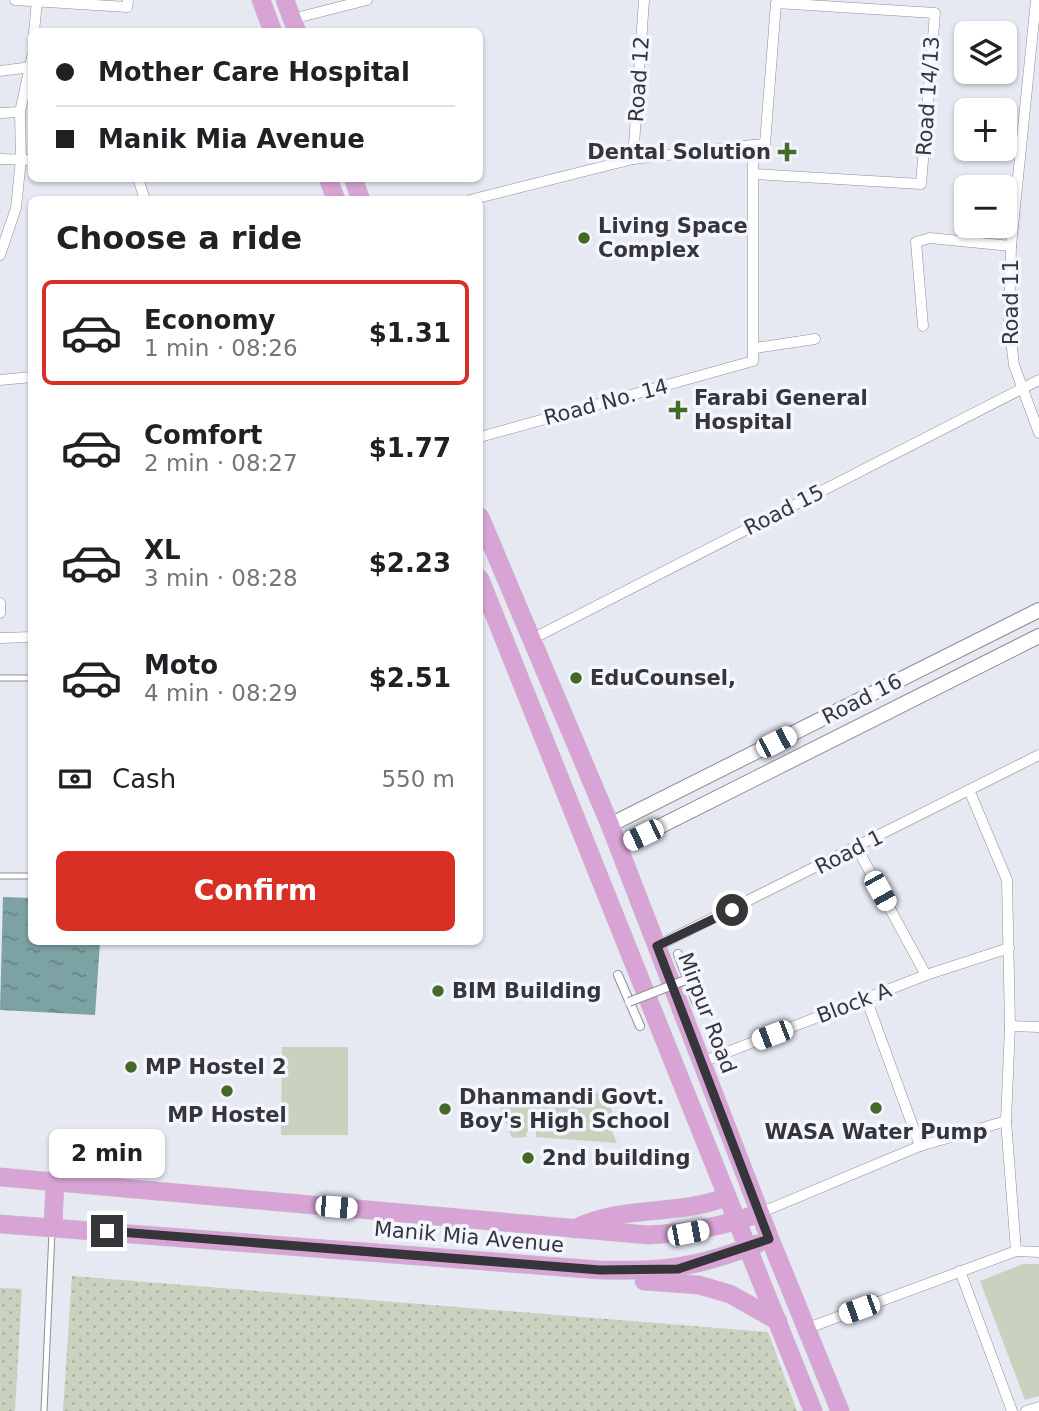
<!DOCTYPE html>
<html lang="en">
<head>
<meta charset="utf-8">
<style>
	:root { --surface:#fff; --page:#f6f6f6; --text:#202124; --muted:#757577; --line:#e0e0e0; --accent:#d93025 }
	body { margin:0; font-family:"DejaVu Sans",sans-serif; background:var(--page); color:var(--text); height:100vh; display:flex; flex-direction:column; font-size:26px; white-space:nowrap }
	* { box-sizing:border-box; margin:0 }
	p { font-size:23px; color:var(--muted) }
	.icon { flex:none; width:38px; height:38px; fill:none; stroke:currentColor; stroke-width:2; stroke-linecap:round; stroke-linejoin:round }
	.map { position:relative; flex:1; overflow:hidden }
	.sheet { position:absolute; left:28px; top:196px; width:455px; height:749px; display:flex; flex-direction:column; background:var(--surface); border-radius:10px; box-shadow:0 2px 5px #0004 }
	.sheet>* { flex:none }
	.banner { position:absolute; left:28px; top:28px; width:455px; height:154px; border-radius:10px; box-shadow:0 2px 5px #0004; display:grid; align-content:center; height:154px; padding:0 28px; background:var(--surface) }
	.controls { position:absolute; left:954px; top:21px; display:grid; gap:14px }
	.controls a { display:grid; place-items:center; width:63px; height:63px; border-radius:10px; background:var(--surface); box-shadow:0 2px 5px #0004; font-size:35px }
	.end { position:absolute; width:32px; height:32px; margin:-16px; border:9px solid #36363a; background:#fff; box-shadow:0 0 0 4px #fff }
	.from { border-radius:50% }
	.bubble { position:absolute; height:49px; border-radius:10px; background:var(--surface); box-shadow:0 2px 5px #0004; font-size:23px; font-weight:600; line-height:49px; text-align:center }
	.car { position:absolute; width:21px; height:42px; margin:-21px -10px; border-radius:9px; box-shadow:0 0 5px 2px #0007; background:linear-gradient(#fff 24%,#345 0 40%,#fff 0 76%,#345 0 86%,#fff 0) }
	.banner b { display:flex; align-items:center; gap:24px; height:66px; font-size:26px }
	.banner b+b { border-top:2px solid var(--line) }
	.banner i { width:18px; height:18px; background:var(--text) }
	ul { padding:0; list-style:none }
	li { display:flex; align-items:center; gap:21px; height:105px; margin:0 14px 10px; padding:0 14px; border:4px solid transparent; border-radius:10px }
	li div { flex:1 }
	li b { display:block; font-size:26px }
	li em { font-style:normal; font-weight:600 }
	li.current { border-color:var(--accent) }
	li>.icon { width:63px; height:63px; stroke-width:1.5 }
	h2 { padding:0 28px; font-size:32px; line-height:84px }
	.pay { display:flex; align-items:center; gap:18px; height:77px; padding:0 28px; font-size:26px }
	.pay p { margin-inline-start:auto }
	.button { display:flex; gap:14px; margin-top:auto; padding:14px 28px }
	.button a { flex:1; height:80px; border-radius:10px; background:var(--accent); color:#fff; font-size:28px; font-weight:600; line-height:80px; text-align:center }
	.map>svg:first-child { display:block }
	.grass { fill:url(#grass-dots) }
	.park { fill:#cad1bf }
	.water { fill:url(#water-ripples) }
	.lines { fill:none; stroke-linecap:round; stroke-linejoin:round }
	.service-casing { stroke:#8d8f97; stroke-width:7 }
	.pedestrian-casing { stroke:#8d8f97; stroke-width:10 }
	.minor-casing { stroke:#8d8f97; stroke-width:11 }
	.secondary-casing { stroke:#8d8f97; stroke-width:16 }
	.trunk-casing { stroke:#c7c7c8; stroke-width:19 }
	.service { stroke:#fff; stroke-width:5 }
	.pedestrian { stroke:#fff; stroke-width:8 }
	.minor { stroke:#fff; stroke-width:10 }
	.secondary { stroke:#fff; stroke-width:14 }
	.trunk { stroke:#d8a4d6; stroke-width:18 }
	.pedestrian-bridge-casing { stroke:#8d8f97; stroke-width:10; stroke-linecap:butt }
	.pedestrian-bridge { stroke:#fff; stroke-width:8 }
	.route { stroke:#36363a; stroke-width:9 }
	.poi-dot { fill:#436b27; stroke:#f3f5ff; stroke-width:2.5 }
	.labels { text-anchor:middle; stroke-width:7; stroke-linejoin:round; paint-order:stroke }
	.street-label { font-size:21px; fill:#36363a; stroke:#f3f5ff }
	.poi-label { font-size:21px; font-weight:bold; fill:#36363a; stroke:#f3f5ff; text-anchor:start }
</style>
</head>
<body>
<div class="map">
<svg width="1039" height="1411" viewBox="0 0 1039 1411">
	<defs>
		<pattern id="grass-dots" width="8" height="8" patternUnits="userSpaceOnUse" patternTransform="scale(1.75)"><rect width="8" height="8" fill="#cad1bf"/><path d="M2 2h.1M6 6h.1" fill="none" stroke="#aeb4a5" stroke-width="1.8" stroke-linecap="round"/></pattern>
		<pattern id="water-ripples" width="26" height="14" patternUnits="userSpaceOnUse" patternTransform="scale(1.75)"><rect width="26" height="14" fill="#7da2a3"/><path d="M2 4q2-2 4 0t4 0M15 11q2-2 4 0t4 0" fill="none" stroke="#678586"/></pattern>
	</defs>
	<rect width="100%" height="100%" fill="#e6e8f2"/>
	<!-- grass -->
	<g class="grass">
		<polygon points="72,1276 768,1332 797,1411 63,1411"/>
		<polygon points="0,1288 22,1289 15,1411 0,1411"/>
	</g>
	<!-- park -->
	<g class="park">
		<polygon points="282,1047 348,1047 348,1135 281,1135"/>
		<polygon points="531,1092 532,1097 549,1097 550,1092 605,1093 614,1116 607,1120 617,1143 536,1137 536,1131 527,1131 526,1137 512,1138 495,1094"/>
		<polygon points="1023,1264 1039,1264 1039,1396 1025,1400 980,1281"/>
	</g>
	<!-- water -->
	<polygon class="water" points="3,897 31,898 32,942 100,942 95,1015 0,1010"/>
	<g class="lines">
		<defs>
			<g id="service">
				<polyline points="0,678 32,678"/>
				<polyline points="0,876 32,876"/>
				<polyline points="44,1411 52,1232"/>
			</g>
			<g id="pedestrian">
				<polyline points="678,954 697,1004"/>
				<polyline points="618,975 640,1026"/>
			</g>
			<g id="minor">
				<polyline points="15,0 127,7 128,0"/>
				<polyline points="1036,0 1011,246 1009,323 1014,365 1039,433"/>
				<polyline points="292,19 367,0"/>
				<polyline points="34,32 37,1"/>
				<polyline points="0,71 31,67"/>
				<polyline points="0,113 20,112"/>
				<polyline points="0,159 32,160"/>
				<polyline points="633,159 644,0"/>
				<polyline points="138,178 145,200"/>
				<polyline points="470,200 633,159 753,145"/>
				<polyline points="0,255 16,208 21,159 20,112 32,57"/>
				<polyline points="923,326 916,242 930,238 1011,246"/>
				<polyline points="755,348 815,339"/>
				<polyline points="0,380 32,377"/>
				<polyline points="480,437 753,361 753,145 765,144 776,3 935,13 921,184 754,174"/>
				<polyline points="0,603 0,613"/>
				<polyline points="0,638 32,637"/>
				<polyline points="530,640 1039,380"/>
				<polyline points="969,790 1007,880 1010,1026 1006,1121 1016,1251"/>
				<polyline points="857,848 926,975"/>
				<polyline points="657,946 1039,755"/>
				<polyline points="866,998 920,1146"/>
				<polyline points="1010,1026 1039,1027"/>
				<polyline points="702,1062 926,975 1009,948"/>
				<polyline points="760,1213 920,1146 1006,1121"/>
				<polyline points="960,1271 1012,1411"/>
				<polyline points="808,1328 1016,1251 1039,1252"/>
				<polyline points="1026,1411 1039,1407"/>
			</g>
			<g id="secondary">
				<polyline points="610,825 1039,610"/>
				<polyline points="619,847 1039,636"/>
			</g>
			<g id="trunk">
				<polyline points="261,0 273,32"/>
				<polyline points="285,0 297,32"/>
				<polyline points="328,178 336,200"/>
				<polyline points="353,178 361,200"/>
				<polyline points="480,517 610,825 770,1239 840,1411"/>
				<polyline points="480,579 813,1411"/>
				<path d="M0,1177L648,1235C688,1233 722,1227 760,1213"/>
				<path d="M0,1224L600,1270C662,1272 699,1267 757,1244"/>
				<polyline points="53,1226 55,1182"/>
				<path d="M574,1229C623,1204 676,1217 726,1197"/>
				<polyline points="644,1281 699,1285 730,1294 778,1321"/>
			</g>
		</defs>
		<!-- service casing -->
		<use href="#service" class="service-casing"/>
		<!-- pedestrian casing -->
		<use href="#pedestrian" class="pedestrian-casing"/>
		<!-- minor casing -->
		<use href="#minor" class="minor-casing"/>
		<!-- secondary casing -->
		<use href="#secondary" class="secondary-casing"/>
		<!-- trunk casing -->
		<use href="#trunk" class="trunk-casing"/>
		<!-- service -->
		<use href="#service" class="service"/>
		<!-- pedestrian -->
		<use href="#pedestrian" class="pedestrian"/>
		<!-- minor -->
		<use href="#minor" class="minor"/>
		<!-- secondary -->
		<use href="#secondary" class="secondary"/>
		<!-- trunk -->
		<use href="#trunk" class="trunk"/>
		<defs>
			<polyline id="pedestrian-bridge" points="629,1002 688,979"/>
		</defs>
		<!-- pedestrian-bridge casing -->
		<use href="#pedestrian-bridge" class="pedestrian-bridge-casing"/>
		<!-- pedestrian-bridge -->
		<use href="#pedestrian-bridge" class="pedestrian-bridge"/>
	</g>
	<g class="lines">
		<!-- route -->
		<polyline class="route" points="107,1231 600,1270 678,1269 769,1239 657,946 732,910"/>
	</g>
	<!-- markers -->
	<g class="poi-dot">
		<path d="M783.5 141.5h7v7h7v7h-7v7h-7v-7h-7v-7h7z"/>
		<circle cx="584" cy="238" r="7"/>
		<path d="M674.5 399.5h7v7h7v7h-7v7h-7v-7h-7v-7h7z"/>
		<circle cx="576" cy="678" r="7"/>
		<circle cx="438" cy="991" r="7"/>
		<circle cx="131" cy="1067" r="7"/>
		<circle cx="227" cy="1091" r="7"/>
		<circle cx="876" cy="1108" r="7"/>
		<circle cx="445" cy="1109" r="7"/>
		<circle cx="528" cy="1158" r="7"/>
	</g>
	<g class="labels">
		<!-- street labels -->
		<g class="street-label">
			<text transform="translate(639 79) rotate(-86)" y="7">Road 12</text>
			<text transform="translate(928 96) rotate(-86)" y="7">Road 14/13</text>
			<text transform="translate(1011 302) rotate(-90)" y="7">Road 11</text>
			<text transform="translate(606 402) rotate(-15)" y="7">Road No. 14</text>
			<text transform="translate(784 510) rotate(-27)" y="7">Road 15</text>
			<text transform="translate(862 699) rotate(-27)" y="7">Road 16</text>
			<text transform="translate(849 852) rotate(-27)" y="7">Road 1</text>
			<text transform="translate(854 1003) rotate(-21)" y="7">Block A</text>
			<text transform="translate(707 1013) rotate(69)" y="7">Mirpur Road</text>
			<text transform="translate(469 1237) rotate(5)" y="7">Manik Mia Avenue</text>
		</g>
		<!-- poi labels -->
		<g class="poi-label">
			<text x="771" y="159" text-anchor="end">Dental Solution</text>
			<text x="598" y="233">Living Space<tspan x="598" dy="24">Complex</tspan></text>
			<text x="694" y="405">Farabi General<tspan x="694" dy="24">Hospital</tspan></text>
			<text x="590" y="685">EduCounsel,</text>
			<text x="452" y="998">BIM Building</text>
			<text x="145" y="1074">MP Hostel 2</text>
			<text x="459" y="1104">Dhanmandi Govt.<tspan x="459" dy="24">Boy's High School</tspan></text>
			<text x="227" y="1122" text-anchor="middle">MP Hostel</text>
			<text x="876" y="1139" text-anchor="middle">WASA Water Pump</text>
			<text x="542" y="1165">2nd building</text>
		</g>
	</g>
</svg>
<div class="controls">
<a><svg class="icon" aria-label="layers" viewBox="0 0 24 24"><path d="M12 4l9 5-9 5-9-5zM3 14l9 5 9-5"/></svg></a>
<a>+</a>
<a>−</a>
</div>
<i class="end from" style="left:732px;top:910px"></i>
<i class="end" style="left:107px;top:1231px"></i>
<div class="bubble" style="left:49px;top:1129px;width:116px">2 min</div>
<i class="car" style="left:776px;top:742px;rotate:63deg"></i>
<i class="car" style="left:643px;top:835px;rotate:244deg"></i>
<i class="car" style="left:880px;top:891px;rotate:151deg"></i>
<i class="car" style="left:772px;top:1035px;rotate:249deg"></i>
<i class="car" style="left:336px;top:1207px;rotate:95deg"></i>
<i class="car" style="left:688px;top:1233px;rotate:79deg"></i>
<i class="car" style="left:859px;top:1309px;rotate:250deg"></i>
<div class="banner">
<b><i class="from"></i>Mother Care Hospital</b>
<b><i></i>Manik Mia Avenue</b>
</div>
<section class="sheet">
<h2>Choose a ride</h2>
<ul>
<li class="current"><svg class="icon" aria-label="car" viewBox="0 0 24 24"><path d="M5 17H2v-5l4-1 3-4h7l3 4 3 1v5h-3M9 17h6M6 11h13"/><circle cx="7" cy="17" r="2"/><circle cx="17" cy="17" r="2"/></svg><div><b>Economy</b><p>1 min · 08:26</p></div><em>$1.31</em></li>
<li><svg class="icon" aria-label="car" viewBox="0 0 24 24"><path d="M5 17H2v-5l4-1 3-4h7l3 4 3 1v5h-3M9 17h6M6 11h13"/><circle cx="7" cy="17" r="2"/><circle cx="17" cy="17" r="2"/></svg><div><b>Comfort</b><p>2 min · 08:27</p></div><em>$1.77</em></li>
<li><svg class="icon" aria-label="car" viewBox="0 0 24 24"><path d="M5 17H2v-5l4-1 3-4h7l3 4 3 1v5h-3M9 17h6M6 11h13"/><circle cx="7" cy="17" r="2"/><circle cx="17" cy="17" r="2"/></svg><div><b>XL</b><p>3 min · 08:28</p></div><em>$2.23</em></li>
<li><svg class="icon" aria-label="car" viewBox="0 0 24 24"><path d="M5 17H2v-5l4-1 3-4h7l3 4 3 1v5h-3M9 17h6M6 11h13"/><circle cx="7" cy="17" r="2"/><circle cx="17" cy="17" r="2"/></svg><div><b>Moto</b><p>4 min · 08:29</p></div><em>$2.51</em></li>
</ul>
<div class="pay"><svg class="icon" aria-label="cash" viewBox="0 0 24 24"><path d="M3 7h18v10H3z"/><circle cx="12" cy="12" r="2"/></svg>Cash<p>550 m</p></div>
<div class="button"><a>Confirm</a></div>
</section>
</div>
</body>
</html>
